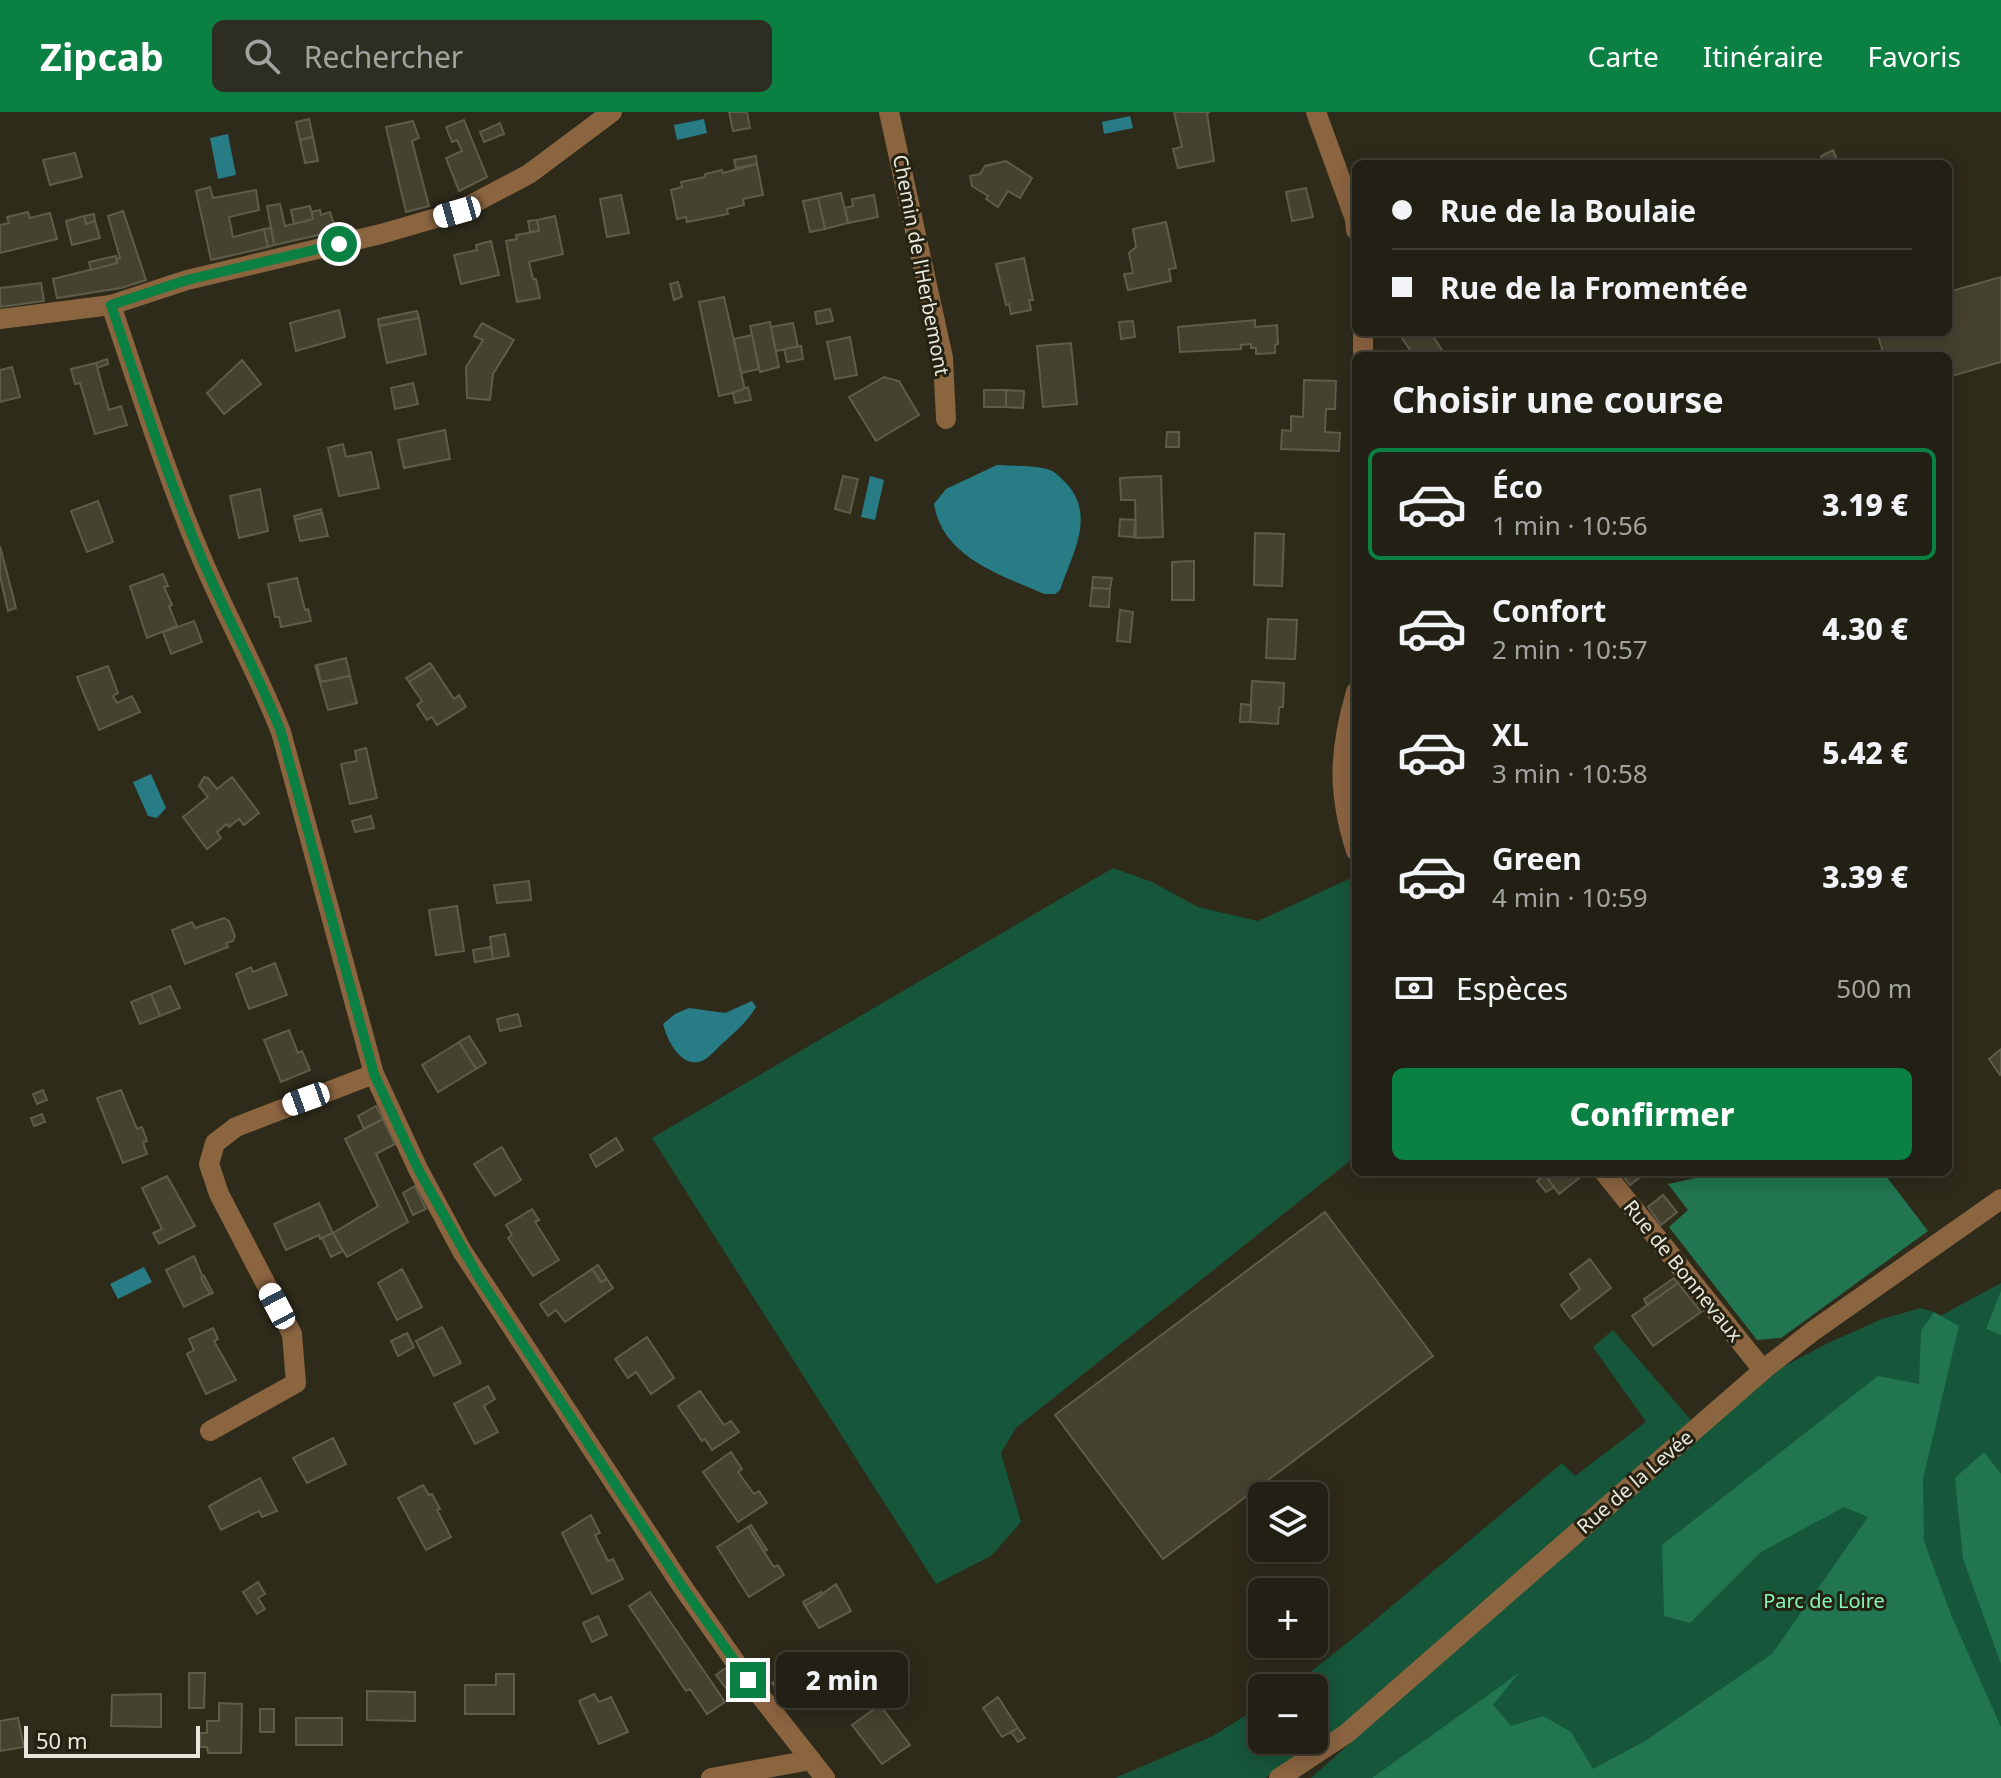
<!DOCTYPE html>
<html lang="fr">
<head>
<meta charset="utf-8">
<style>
	:root { --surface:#222014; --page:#2e2d22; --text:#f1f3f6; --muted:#a2a3a0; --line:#3f3e34; --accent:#0b8043 }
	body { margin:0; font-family:"Noto Sans",sans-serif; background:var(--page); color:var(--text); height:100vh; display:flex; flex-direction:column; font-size:30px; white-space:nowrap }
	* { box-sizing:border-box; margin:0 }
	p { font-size:26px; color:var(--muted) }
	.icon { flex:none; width:44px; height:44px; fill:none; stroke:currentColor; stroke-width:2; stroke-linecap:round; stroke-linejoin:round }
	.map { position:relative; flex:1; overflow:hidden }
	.panel { position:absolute; left:1352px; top:240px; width:600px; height:824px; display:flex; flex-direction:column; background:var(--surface); border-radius:12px; box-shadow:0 4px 20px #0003,0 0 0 2px var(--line) }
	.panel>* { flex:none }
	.hud { position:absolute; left:1352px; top:48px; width:600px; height:176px; border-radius:12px; box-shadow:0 4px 20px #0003,0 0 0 2px var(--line); display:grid; align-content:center; height:176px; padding:0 40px; background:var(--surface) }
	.buttons { position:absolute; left:1248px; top:1370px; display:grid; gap:16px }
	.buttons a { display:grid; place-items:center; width:80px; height:80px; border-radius:12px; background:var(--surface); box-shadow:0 4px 20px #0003,0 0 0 2px var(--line); font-size:40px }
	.scale { position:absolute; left:24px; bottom:20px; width:176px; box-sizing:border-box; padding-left:8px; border:4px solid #e8e7dc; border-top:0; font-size:22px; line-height:28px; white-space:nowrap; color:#e8e7dc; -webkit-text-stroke:6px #252211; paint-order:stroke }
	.end { position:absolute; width:36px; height:36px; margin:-18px; border:10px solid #0b8043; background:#fff; box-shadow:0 0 0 4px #fff }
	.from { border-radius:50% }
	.bubble { position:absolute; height:56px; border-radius:12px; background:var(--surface); box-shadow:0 4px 20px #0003,0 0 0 2px var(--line); font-size:26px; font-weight:800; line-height:56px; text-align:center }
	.car { position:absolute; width:24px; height:48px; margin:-24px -12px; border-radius:10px; box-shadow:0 0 6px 2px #0007; background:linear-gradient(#fff 24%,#345 0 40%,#fff 0 76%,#345 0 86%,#fff 0) }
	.hud b { display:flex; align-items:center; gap:28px; height:76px; font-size:30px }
	.hud b+b { border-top:2px solid var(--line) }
	.hud i { width:20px; height:20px; background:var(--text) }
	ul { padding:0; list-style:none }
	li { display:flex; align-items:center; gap:24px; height:112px; margin:0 16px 12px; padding:0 24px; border:4px solid transparent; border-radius:12px }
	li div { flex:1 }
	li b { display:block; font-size:30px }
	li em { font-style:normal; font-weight:800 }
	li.on { border-color:var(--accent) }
	li>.icon { width:72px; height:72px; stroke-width:1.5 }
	h2 { padding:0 40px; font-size:36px; line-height:96px }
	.pay { display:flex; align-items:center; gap:20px; height:88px; padding:0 40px; font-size:30px }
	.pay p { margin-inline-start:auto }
	.primary-button { display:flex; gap:16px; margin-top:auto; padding:16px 40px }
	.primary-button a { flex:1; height:92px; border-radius:12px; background:var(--accent); color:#fff; font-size:32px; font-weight:800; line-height:92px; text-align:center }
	header { display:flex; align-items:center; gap:48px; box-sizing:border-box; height:112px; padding:0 40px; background:var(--accent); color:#fff }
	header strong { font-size:38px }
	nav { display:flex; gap:44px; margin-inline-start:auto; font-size:28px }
	.search { width:560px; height:72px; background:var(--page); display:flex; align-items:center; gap:20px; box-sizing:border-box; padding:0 28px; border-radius:12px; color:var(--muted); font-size:30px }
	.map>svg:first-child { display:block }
	.green { fill:#16563a }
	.forest { fill:#217651 }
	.water { fill:#277c85 }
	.building { fill:#454230; stroke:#5f5c4a; stroke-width:2 }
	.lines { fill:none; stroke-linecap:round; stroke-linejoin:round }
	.minor { stroke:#8b6440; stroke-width:20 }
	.route { stroke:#0b8043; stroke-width:10 }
	.labels { text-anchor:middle; stroke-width:6; stroke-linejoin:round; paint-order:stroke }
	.street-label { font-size:20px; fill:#e8e7dc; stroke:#252211 }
	.park-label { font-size:20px; fill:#86f5be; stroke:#252211 }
</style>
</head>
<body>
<header>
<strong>Zipcab</strong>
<div class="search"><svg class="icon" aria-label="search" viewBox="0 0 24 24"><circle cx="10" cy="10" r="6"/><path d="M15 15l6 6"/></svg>Rechercher</div>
<nav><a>Carte</a><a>Itinéraire</a><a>Favoris</a></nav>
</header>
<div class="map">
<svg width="2001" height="1666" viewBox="0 0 2001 1666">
	<rect width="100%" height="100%" fill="#2e2b1b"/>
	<!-- green -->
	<g class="green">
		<polygon points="1113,756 1152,770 1198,795 1258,809 1351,766 1356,773 1356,1044 1016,1316 1001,1341 1021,1410 991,1444 936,1472 652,1026"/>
		<polygon points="2001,1171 2001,1666 1311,1666 1539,1462 1781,1256 1826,1232 1882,1207 1921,1196 1934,1200 1929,1210"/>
		<polygon points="1613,1218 1691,1308 1334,1622 1265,1666 1115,1666 1213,1624 1262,1593 1262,1628 1314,1628 1314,1576 1290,1576 1356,1524 1562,1351 1575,1364 1646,1310 1593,1235"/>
	</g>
	<!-- forest -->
	<g class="forest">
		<polygon points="1724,1060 1883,1060 1928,1119 1781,1226 1757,1228 1669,1115 1688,1098 1668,1072"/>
		<polygon points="2001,1179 2001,1223 1986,1217"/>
		<polygon points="1934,1200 1959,1214 1923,1367 1924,1429 1952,1505 2001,1615 2001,1666 1372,1666 1519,1561 1493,1593 1511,1614 1543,1604 1571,1620 1593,1657 1645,1629 1772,1542 1868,1405 1844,1395 1761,1440 1690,1511 1664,1504 1662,1433 1878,1264 1919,1272 1921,1219"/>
		<polygon points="1984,1340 2001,1362 2001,1552 1963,1447 1955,1366"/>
	</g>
	<!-- water -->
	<g class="water">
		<polygon points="1130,4 1133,16 1104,22 1102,10"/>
		<polygon points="704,7 707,21 677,28 674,13"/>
		<polygon points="228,22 236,63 218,67 210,26"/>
		<path d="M997,353C1013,354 1031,353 1047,357C1055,359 1061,366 1067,372C1096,405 1072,442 1060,478L1055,482H1044C1001,463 942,445 934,392L946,377Z"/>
		<polygon points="870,364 884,368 875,408 861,405"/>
		<polygon points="151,662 166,696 157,706 148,704 133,670"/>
		<path d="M752,889L756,895C747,910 736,919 723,931C717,936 711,944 704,948C682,959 667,928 663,912L675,902L689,896L725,901Z"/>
		<polygon points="144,1155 152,1170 118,1187 110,1172"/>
	</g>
	<!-- building -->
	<g class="building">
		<polygon points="729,0 747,0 750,16 733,19"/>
		<polygon points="1174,0 1210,0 1207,1 1214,49 1178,56 1173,37 1182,35"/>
		<polygon points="309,7 313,25 300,28 296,10"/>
		<polygon points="464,8 487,65 459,79 446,46 462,39 457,28 452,30 446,15"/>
		<polygon points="413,9 419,26 412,29 429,94 406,100 386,15"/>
		<polygon points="500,11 504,22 484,30 480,20"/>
		<polygon points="313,25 318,49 305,51 300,28"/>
		<polygon points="1833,38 1838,50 1825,52 1821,44"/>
		<polygon points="75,41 82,65 50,73 43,48"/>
		<polygon points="756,44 757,52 736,56 734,48"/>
		<polygon points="1006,49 1032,66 1020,86 1008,79 998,95 986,87 988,84 972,74 970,64 980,62 985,54"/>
		<polygon points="757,52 763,83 743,87 744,93 727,97 728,102 687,110 686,105 677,107 671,78 682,75 681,70 705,65 705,62 722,58 723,61"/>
		<polygon points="210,75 213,86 256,78 259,98 229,105 233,125 264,117 268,135 211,148 196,79"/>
		<polygon points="1306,76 1313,105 1292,109 1286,80"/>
		<polygon points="841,81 848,111 825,117 818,86"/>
		<polygon points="621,83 629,121 607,125 600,87"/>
		<polygon points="874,83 878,105 848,111 845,96 853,94 852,87"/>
		<polygon points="818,86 825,117 810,120 803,89"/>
		<polygon points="280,92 285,114 313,107 311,100 320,98 321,103 330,100 336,119 274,133 267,94"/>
		<polygon points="310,94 313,107 294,112 291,98"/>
		<polygon points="123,99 146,168 121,176 57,186 53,167 117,151 117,147 120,146 108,104"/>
		<polygon points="28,100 30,106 50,101 57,127 0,141 0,113 9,111 7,105"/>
		<polygon points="94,102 95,109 86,112 84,104"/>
		<polygon points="84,104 86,112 95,109 100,126 72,133 66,109"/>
		<polygon points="555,104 563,142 529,150 533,167 536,167 540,186 517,190 506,129 517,127 516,123 539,119 537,108"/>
		<polygon points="537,108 539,119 530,120 528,109"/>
		<polygon points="1166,110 1176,156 1169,157 1171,169 1128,178 1124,162 1133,161 1129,141 1136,135 1133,117"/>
		<polygon points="271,116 274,133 268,135 264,117"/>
		<polygon points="491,129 499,163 461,172 454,143 477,138 476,133"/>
		<polygon points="116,144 117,151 91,158 89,150"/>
		<polygon points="1024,146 1033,188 1029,188 1031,198 1011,202 1009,192 1006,193 996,152"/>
		<polygon points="2001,165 2001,250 1948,265 1948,244 1884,244 1877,220 1948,220 1948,180"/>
		<polygon points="678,170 682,185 674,188 670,172"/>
		<polygon points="41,171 44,189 0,195 0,176"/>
		<polygon points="724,185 745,278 719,284 699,190"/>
		<polygon points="830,197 833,209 817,212 815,200"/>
		<polygon points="339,198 345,225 296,239 290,211"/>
		<polygon points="417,199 419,206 379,214 378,207"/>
		<polygon points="419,206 426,242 387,251 379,214"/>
		<polygon points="1255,208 1255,215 1277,213 1278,232 1275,233 1275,241 1256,242 1256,236 1251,236 1251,232 1241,233 1241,237 1180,240 1178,215"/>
		<polygon points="1133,209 1135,225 1121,227 1119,210"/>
		<polygon points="770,210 779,255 760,260 750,214"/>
		<polygon points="482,211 514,228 493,262 490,288 467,286 466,255 483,228 474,224"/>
		<polygon points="793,211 798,235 776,239 771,215"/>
		<polygon points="1398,220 1430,220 1446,244 1414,244"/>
		<polygon points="752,223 759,257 741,261 734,227"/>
		<polygon points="850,225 857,263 835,267 827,230"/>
		<polygon points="1071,231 1077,292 1043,295 1037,234"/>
		<polygon points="801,234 803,247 787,250 784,237"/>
		<polygon points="107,247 108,252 97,256 96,251"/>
		<polygon points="242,248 261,272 224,302 207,281"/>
		<polygon points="96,251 109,298 121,294 127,313 95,322 80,271 75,272 71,257"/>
		<polygon points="12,255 20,285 0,290 0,258"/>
		<polygon points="884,265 899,269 919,303 876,329 849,285"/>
		<polygon points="1304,268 1336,269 1335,297 1326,297 1325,320 1340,321 1339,339 1281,337 1282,318 1291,319 1291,304 1303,305"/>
		<polygon points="413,271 418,292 395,297 391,276"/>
		<polygon points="748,275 751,288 735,291 733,281"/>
		<rect x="984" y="278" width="22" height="17"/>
		<polygon points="1006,278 1024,279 1023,296 1006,295"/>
		<polygon points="445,318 450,347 404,356 398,328"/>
		<polygon points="1167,320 1179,320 1179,335 1166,335"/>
		<polygon points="343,332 346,345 371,340 379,376 339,384 328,336"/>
		<polygon points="843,364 858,367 850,401 835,397"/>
		<polygon points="1161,364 1163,425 1136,426 1135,388 1121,388 1120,366"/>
		<polygon points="260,377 268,419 239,426 230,384"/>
		<polygon points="98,389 113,430 87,440 71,399"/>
		<polygon points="321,397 322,401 295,408 294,404"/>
		<polygon points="322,401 328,424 300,429 295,408"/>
		<polygon points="1120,407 1135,408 1134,425 1119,424"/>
		<polygon points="1255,421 1284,422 1282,474 1254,473"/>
		<polygon points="0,434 16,496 8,499 0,464"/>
		<polygon points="1194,449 1194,488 1172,488 1172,450"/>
		<polygon points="163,462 168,474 164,475 172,493 169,494 177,514 147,526 130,474"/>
		<polygon points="1093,465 1112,466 1110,477 1092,476"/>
		<polygon points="297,466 305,498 308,497 311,509 281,515 279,505 275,505 268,472"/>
		<polygon points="1092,476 1110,477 1109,495 1090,494"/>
		<polygon points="1120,498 1133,500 1130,530 1117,529"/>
		<polygon points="1268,507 1297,508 1295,547 1266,546"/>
		<polygon points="194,509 202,530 171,542 163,520"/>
		<polygon points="346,546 350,564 321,570 317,553"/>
		<polygon points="430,551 433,555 409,570 406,566"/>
		<polygon points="315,553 321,570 350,564 357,591 328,598"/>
		<polygon points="108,554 118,581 113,584 117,591 132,584 140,600 99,618 77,565"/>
		<polygon points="433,555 454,587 459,583 466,595 437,613 432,605 427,608 417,593 422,589 409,570"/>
		<polygon points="1252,569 1284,571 1283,595 1279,595 1278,612 1250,610"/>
		<polygon points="1241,592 1251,593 1250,610 1240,610"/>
		<polygon points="366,636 377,686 350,692 341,652 357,649 355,639"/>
		<polygon points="204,665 208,666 217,677 232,665 259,701 244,713 239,707 229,715 227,712 217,720 221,726 207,737 183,705 208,685 199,674"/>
		<polygon points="371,704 374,716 355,720 352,709"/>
		<polygon points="529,769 531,788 497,791 494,773"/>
		<polygon points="457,794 464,839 436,843 429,798"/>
		<polygon points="224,806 229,809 235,824 233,829 226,831 228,835 185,852 172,818 192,810 195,816"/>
		<polygon points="505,822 509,844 493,847 490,825"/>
		<polygon points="491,835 493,847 475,850 473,838"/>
		<polygon points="275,851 287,883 249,897 236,862 251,855 253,860"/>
		<polygon points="170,874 180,896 160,904 151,882"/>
		<polygon points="151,882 160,904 140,912 131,890"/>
		<polygon points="518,902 521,914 500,919 497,907"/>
		<polygon points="289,918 298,941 302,939 310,958 281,970 264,928"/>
		<polygon points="469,924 486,951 476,957 459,930"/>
		<polygon points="459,930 476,957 438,980 422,953"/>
		<polygon points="2001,937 2001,962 2000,963 1989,947"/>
		<polygon points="43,978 47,988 37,992 33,982"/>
		<polygon points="121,978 137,1017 142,1015 147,1029 143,1030 147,1042 123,1051 97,986"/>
		<polygon points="376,994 383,1007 364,1017 358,1004"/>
		<polygon points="42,1002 45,1010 34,1014 31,1006"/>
		<polygon points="383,1007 395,1032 376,1042 408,1110 347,1145 333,1121 378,1094 345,1027"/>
		<polygon points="616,1026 623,1038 596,1055 590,1043"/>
		<polygon points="502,1035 521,1068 495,1084 474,1052"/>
		<polygon points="1543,1060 1581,1060 1583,1063 1559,1082"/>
		<polygon points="1620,1060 1645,1060 1646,1061 1630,1073"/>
		<polygon points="1545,1063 1554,1075 1546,1080 1537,1069"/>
		<polygon points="167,1064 195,1114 159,1132 153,1121 162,1117 142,1076"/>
		<polygon points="415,1074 426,1097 413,1103 403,1081"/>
		<polygon points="1663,1083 1677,1100 1661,1113 1648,1095"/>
		<polygon points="319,1091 333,1121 320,1127 319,1123 286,1138 274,1112"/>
		<polygon points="532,1097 539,1108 535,1110 559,1148 533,1164 508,1126 512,1123 506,1113"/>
		<polygon points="1325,1100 1433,1244 1163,1447 1055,1303"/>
		<polygon points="333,1121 343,1139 331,1145 322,1126"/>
		<polygon points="194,1144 210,1182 184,1195 166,1158"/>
		<polygon points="1590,1147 1611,1176 1571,1207 1561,1193 1580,1177 1570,1162"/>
		<polygon points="598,1153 607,1167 601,1170 592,1157"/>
		<polygon points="402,1157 422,1195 397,1208 378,1171"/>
		<polygon points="592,1157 601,1170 607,1167 613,1176 565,1210 556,1198 548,1204 540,1192"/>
		<polygon points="204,1164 213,1181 210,1182 201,1166"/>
		<polygon points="1674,1166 1678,1171 1647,1193 1644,1187"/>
		<polygon points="1678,1171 1701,1200 1653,1234 1632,1204"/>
		<polygon points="442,1215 461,1251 434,1264 416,1229"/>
		<polygon points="213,1216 218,1227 214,1229 236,1268 206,1282 187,1242 194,1238 189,1227"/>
		<polygon points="407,1221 414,1235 398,1244 391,1229"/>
		<polygon points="647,1225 674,1266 651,1282 636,1260 628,1266 615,1247"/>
		<polygon points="488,1274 495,1287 484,1294 498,1320 475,1332 454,1292"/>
		<polygon points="700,1279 724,1313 731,1309 739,1320 712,1338 705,1327 702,1329 678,1294"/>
		<polygon points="333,1326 346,1352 307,1371 293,1346"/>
		<polygon points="731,1340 742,1357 738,1360 754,1382 759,1379 767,1391 738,1410 703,1360"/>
		<polygon points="260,1366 277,1399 262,1405 259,1399 221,1418 209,1394"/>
		<polygon points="423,1373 429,1383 432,1382 440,1397 437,1398 451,1425 426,1438 398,1386"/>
		<polygon points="591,1403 600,1421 595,1423 608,1449 613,1447 623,1467 592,1482 562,1421"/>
		<polygon points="751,1413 767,1438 764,1439 748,1415"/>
		<polygon points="748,1415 774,1455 778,1453 784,1463 749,1485 717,1435"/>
		<polygon points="258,1470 265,1482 258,1486 265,1497 257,1502 243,1480"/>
		<polygon points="836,1472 851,1499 819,1516 805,1494"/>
		<polygon points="650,1480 725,1590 707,1602 690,1577 686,1579 629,1494"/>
		<polygon points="821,1480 822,1483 805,1494 803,1490"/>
		<polygon points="598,1504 607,1523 592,1530 583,1511"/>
		<polygon points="726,1556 743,1580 739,1587 731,1583 716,1563"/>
		<polygon points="189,1561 205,1561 204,1596 189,1596"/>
		<polygon points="496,1562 514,1562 514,1602 465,1602 465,1573 496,1573"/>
		<polygon points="778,1567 784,1576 779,1580 772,1571"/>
		<polygon points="367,1579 415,1580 415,1609 367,1608"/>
		<polygon points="161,1582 161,1615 111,1614 112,1583"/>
		<polygon points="594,1582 599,1590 611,1585 628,1620 599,1632 579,1589"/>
		<polygon points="998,1585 1018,1616 1002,1625 983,1596"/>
		<polygon points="219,1591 242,1592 241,1641 208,1641 207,1635 200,1635 200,1621 207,1621 207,1609 219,1609"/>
		<polygon points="880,1593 910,1633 882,1652 852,1613"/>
		<rect x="260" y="1597" width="14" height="23"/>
		<polygon points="18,1606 24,1635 0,1639 0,1609"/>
		<rect x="296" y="1606" width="46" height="27"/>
		<polygon points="1018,1616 1025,1626 1018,1630 1011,1620"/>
	</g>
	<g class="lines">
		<!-- minor -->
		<g class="minor">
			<polyline points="889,0 943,246 946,307"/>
			<polyline points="1316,0 1355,107 1356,118"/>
			<path d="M111,193C140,278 167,365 202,447C227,506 258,561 281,620L374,962L418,1057L462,1139L682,1474L748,1568L825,1666"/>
			<polyline points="0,207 111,193 187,168 381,122 457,100 529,62 612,0"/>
			<polyline points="1363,220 1363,244"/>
			<path d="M1356,580C1339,639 1337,680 1356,739"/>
			<polyline points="1604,1060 1763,1258"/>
			<polyline points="210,1319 296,1271 292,1222 219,1082 209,1052 215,1031 236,1015 374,962"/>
			<polyline points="711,1666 811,1648"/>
			<polyline points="1279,1666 1346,1622 1768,1254 1813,1219 2001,1087"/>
		</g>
	</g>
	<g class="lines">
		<!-- route -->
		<path class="route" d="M339,132L187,168L111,193C140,278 167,365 202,447C227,506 258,561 281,620L374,962L418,1057L478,1164L682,1474L748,1568"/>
	</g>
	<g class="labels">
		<!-- street labels -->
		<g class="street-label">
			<text transform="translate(921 153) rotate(79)" y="7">Chemin de l'Herbemont</text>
			<text transform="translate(1683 1159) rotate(51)" y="7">Rue de Bonnevaux</text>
			<text transform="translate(1635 1370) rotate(-41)" y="7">Rue de la Levée</text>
		</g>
		<!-- park labels -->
		<g class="park-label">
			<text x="1824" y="1496">Parc de Loire</text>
		</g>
	</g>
</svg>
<div class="buttons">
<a><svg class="icon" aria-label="layers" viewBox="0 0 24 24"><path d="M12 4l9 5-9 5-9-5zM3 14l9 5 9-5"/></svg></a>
<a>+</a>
<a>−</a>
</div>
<div class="scale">50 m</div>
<i class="end from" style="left:339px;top:132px"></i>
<i class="end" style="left:748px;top:1568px"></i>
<div class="bubble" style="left:776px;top:1540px;width:132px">2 min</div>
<i class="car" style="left:457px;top:100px;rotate:254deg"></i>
<i class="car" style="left:306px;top:987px;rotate:250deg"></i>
<i class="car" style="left:277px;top:1194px;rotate:332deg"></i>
<div class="hud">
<b><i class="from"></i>Rue de la Boulaie</b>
<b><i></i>Rue de la Fromentée</b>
</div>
<section class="panel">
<h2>Choisir une course</h2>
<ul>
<li class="on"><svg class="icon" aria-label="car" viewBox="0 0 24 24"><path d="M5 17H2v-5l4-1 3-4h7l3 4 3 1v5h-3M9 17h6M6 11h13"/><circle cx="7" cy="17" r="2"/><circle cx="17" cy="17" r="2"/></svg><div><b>Éco</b><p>1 min · 10:56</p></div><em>3.19 €</em></li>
<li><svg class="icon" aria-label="car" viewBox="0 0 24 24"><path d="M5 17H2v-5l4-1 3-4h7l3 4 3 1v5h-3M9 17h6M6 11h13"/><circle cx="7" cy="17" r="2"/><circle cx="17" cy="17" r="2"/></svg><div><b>Confort</b><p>2 min · 10:57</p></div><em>4.30 €</em></li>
<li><svg class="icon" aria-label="car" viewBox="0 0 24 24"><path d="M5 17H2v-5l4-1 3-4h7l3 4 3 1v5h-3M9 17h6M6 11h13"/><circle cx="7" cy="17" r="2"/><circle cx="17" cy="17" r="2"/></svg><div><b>XL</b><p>3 min · 10:58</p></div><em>5.42 €</em></li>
<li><svg class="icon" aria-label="car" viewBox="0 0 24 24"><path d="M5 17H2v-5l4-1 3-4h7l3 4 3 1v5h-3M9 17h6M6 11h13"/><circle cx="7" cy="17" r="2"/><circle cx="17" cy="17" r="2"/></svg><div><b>Green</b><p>4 min · 10:59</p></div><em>3.39 €</em></li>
</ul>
<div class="pay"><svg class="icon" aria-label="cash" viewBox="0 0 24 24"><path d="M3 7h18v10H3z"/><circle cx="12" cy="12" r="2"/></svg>Espèces<p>500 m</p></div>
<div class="primary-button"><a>Confirmer</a></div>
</section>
</div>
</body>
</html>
